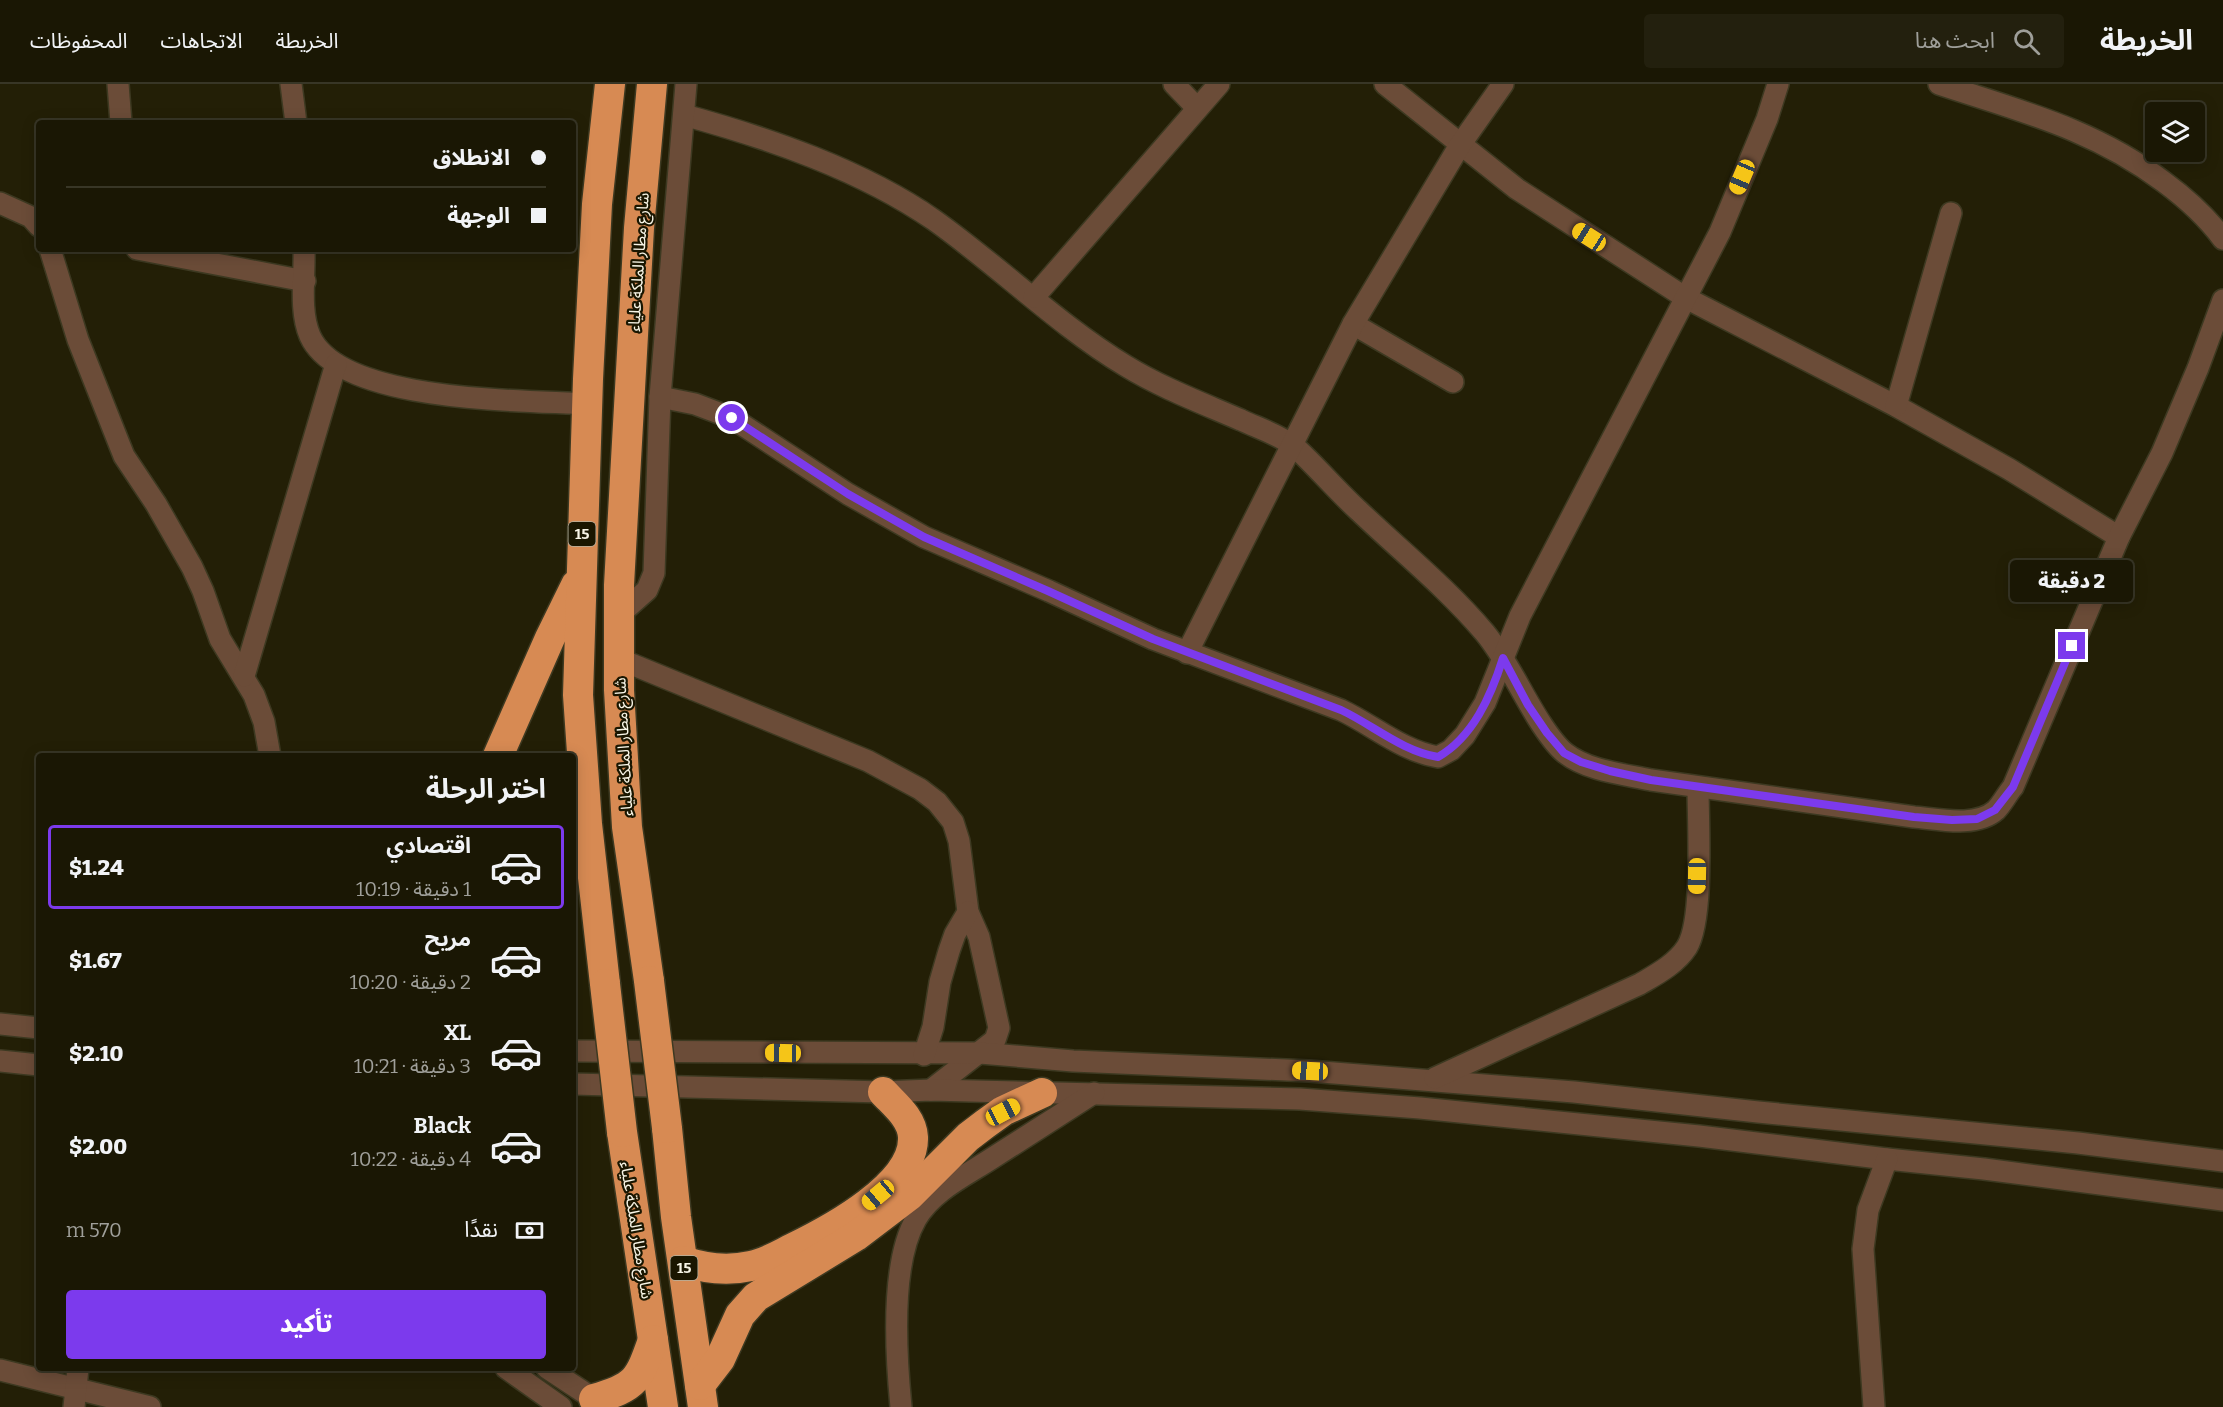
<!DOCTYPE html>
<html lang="ar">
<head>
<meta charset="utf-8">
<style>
	:root { --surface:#1a1704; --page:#23200e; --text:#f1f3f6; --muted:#9f9f9a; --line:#383626; --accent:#7c3aed }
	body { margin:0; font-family:Bitter,"Noto Sans Arabic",serif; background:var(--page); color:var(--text); direction:rtl; height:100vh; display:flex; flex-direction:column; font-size:22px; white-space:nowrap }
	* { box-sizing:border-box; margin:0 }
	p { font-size:20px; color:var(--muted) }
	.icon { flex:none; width:33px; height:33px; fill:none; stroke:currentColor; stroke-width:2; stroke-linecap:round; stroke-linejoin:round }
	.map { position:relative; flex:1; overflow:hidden; direction:ltr }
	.side { position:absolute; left:36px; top:669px; width:540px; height:618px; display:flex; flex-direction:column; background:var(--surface); border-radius:6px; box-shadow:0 3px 15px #0003,0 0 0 2px var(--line); direction:rtl }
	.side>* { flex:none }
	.hud { position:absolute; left:36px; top:36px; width:540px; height:132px; border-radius:6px; box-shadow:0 3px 15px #0003,0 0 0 2px var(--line); direction:rtl; display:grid; align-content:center; height:132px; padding:0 30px; background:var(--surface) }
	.fabs { position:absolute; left:2145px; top:18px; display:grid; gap:12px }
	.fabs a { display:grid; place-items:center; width:60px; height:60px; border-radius:6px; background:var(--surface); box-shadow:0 3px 15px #0003,0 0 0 2px var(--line); font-size:30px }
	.end { position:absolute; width:27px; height:27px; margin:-14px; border:8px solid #7c3aed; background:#fff; box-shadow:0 0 0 3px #fff }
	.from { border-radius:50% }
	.bubble { position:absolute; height:42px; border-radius:6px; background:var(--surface); box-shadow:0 3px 15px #0003,0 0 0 2px var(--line); font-size:20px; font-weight:800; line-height:42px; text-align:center; direction:rtl }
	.car { position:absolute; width:18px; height:36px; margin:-18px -9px; border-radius:8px; box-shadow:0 0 4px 2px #0007; background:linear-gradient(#f5c518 24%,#345 0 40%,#f5c518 0 76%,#345 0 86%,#f5c518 0) }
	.hud b { display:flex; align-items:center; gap:21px; height:57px; font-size:22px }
	.hud b+b { border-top:2px solid var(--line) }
	.hud i { width:15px; height:15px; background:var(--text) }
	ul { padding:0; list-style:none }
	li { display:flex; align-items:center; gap:18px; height:84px; margin:0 12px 9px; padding:0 18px; border:3px solid transparent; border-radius:6px }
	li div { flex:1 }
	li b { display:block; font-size:22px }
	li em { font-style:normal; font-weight:800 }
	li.selected { border-color:var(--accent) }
	li>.icon { width:54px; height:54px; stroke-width:1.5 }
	h2 { padding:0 30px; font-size:27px; line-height:72px }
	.pay { display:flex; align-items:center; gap:15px; height:66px; padding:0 30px; font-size:22px }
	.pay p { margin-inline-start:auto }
	.cta { display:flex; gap:12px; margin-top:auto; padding:12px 30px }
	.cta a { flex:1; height:69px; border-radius:6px; background:var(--accent); color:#fff; font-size:24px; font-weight:800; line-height:69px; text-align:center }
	header { display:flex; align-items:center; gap:36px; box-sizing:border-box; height:84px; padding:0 30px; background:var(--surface); border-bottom:2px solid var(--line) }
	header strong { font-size:28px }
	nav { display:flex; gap:33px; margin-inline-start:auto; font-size:21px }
	.search { width:420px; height:54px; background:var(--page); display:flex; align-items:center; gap:15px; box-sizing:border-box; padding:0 21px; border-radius:6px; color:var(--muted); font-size:22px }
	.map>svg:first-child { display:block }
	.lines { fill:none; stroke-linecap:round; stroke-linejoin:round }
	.minor-casing { stroke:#3d3921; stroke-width:24 }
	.highway-casing { stroke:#3d3921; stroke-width:33 }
	.minor { stroke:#6b4c38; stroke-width:21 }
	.highway { stroke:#d78a53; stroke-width:30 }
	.highway-bridge-casing { stroke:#3d3921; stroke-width:33; stroke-linecap:butt }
	.highway-bridge { stroke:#d78a53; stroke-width:30 }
	.route { stroke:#7c3aed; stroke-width:8 }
	.labels { text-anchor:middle; stroke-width:4.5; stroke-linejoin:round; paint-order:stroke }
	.shield { fill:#1a1600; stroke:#b5b2a1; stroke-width:1.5 }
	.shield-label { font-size:15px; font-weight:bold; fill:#f8f5e6 }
	.street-label { font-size:16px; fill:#f8f5e6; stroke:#1a1600 }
</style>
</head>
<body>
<header>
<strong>الخريطة</strong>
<div class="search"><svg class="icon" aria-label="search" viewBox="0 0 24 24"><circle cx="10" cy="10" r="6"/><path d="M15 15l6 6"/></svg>ابحث هنا</div>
<nav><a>الخريطة</a><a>الاتجاهات</a><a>المحفوظات</a></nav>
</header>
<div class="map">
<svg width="2223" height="1323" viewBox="0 0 2223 1323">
	<rect width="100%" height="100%" fill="#231f06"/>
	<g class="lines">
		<defs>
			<g id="minor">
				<polyline points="118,0 121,39"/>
				<polyline points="291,0 296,39"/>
				<polyline points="1174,0 1197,24"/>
				<polyline points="1385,0 1517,105 1686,214 1896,322 2009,385 2119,453"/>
				<path d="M1939,0C2020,27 2094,45 2164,98C2187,115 2206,132 2223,155"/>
				<path d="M684,31C768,54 862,86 934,136C999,182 1058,241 1126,282C1162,304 1202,319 1241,336C1258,344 1280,351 1295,363C1317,383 1337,407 1359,427C1401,467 1447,504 1485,549C1508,577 1522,611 1542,641C1548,650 1556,662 1565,669C1588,687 1623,690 1651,696L1914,733C1938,735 1976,744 1996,726C2002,720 2007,710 2013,703L2119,453L2162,369L2198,284L2223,216"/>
				<polyline points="0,119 31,133 39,142"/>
				<polyline points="50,165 78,256 124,372 156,420 192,483 203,507 220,555 254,611 264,638 270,672"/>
				<polyline points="137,165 305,197"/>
				<path d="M304,165C305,192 299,227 310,252C340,319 523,316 587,320"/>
				<polyline points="1034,213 1219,0"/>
				<polyline points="1353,240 1453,298"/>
				<path d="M660,313L695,320L732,334L848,410L924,453L1049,507L1153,555L1341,626C1373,641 1402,667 1438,673L1451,666L1465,651L1485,619L1520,532L1720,148L1767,35L1778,0"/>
				<polyline points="1896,322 1951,129"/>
				<polyline points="619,531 647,506 654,489 660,313 686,0"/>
				<polyline points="1187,569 1353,240 1460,61 1503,0"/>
				<polyline points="619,575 868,677 920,705 937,718 953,738 959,757 968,828 979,853 999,944 995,956 931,1006"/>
				<polyline points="244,592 336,280"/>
				<polyline points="0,940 39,944"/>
				<polyline points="573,967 980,969 1073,977 1309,987 1574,1008 1758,1028 2078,1059 2223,1077"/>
				<polyline points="924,971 933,943 940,898 949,867 955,850 968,828"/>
				<polyline points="0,977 39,981"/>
				<path d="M1435,994L1640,900C1657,890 1676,880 1687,863C1704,835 1698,739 1698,703"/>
				<polyline points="573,1000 883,1008 931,1006 1300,1015 1420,1024 1699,1052 1887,1075 1984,1085 2223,1116"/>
				<polyline points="506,1284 561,1323"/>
				<polyline points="547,1284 594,1315 602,1323"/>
				<polyline points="0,1286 150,1323"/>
				<polyline points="74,1323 78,1284"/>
				<path d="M901,1323C896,1272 890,1180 916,1135C933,1106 967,1091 994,1073C1027,1052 1060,1031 1094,1009"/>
				<polyline points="1874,1323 1863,1165 1868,1126 1887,1075"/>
			</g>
			<g id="highway">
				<polyline points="498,672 550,554 576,501"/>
				<polyline points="649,897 627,743 619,606 619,501 639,144 652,0"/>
				<polyline points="605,900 587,740 578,611 588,295 597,120 610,0"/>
				<polyline points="667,1044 676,1133 703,1323"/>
				<polyline points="622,1048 663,1323"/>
				<path d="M683,1177C706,1185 728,1187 751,1182C766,1179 779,1171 793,1164C830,1146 915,1101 913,1053C912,1034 895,1021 883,1008"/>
				<polyline points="700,1301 720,1275 740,1231 756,1213 856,1152 910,1111 968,1053 985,1040 1003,1027 1042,1009"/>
				<path d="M594,1315C636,1303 639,1296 653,1256"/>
			</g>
		</defs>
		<!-- minor casing -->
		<use href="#minor" class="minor-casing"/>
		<!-- highway casing -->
		<use href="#highway" class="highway-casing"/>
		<!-- minor -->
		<use href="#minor" class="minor"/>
		<!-- highway -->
		<use href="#highway" class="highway"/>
		<defs>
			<g id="highway-bridge">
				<polyline points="649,897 667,1044"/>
				<polyline points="605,900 622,1048"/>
			</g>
		</defs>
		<!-- highway-bridge casing -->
		<use href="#highway-bridge" class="highway-bridge-casing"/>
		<!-- highway-bridge -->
		<use href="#highway-bridge" class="highway-bridge"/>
	</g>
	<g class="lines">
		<!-- route -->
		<path class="route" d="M732,334L848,410L924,453L1048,507L1153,555L1341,626C1373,641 1402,667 1438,673C1473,653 1491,612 1503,574L1528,621L1547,649L1564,669L1581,678L1610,687L1651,696L1914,733L1952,736L1977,735L1995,726L2013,703L2072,562"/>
	</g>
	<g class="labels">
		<!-- shield labels -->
		<g class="shield">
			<rect x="568.5" y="438" width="27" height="24" rx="4.5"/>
			<rect x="670.5" y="1172" width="27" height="24" rx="4.5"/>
		</g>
		<g class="shield-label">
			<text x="582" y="455">15</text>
			<text x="684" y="1189">15</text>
		</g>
		<!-- street labels -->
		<g class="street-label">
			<text transform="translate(638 178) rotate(-86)" y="6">شارع مطار الملكة علياء</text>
			<text transform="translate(623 663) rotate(-93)" y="6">شارع مطار الملكة علياء</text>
			<text transform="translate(637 1146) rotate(81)" y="6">شارع مطار الملكة علياء</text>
		</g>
	</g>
</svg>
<div class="fabs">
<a><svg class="icon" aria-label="layers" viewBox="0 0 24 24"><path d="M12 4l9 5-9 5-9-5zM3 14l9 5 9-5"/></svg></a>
</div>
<i class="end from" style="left:732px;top:334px"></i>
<i class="end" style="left:2072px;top:562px"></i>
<div class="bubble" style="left:2010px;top:476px;width:123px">2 دقيقة</div>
<i class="car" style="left:1742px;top:93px;rotate:203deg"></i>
<i class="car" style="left:1589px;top:153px;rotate:302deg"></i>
<i class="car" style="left:1697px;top:792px;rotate:181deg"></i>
<i class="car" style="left:783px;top:969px;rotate:271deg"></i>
<i class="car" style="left:1310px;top:987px;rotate:273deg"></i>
<i class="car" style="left:1003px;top:1028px;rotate:62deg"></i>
<i class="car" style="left:878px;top:1111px;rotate:230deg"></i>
<div class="hud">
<b><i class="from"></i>الانطلاق</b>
<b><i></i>الوجهة</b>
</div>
<section class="side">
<h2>اختر الرحلة</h2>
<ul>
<li class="selected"><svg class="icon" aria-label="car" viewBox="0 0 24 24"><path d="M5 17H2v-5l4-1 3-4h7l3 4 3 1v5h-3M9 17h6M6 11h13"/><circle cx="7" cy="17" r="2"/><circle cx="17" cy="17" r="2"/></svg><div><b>اقتصادي</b><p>1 دقيقة · 10:19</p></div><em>$1.24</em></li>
<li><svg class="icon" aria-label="car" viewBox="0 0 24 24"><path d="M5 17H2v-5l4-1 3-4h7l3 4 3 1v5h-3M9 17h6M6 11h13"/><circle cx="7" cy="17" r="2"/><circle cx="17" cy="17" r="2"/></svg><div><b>مريح</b><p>2 دقيقة · 10:20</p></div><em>$1.67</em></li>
<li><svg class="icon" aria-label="car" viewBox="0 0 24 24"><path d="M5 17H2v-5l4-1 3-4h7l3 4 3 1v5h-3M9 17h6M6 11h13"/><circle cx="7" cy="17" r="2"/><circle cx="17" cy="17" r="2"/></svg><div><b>XL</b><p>3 دقيقة · 10:21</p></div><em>$2.10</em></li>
<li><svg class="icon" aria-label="car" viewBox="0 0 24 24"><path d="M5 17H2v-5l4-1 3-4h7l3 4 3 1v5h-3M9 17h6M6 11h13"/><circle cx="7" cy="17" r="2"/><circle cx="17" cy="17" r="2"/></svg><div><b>Black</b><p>4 دقيقة · 10:22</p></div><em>$2.00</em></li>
</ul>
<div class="pay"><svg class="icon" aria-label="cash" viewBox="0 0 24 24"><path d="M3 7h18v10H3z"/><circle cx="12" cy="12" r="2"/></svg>نقدًا<p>570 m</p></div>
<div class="cta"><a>تأكيد</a></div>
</section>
</div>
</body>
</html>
